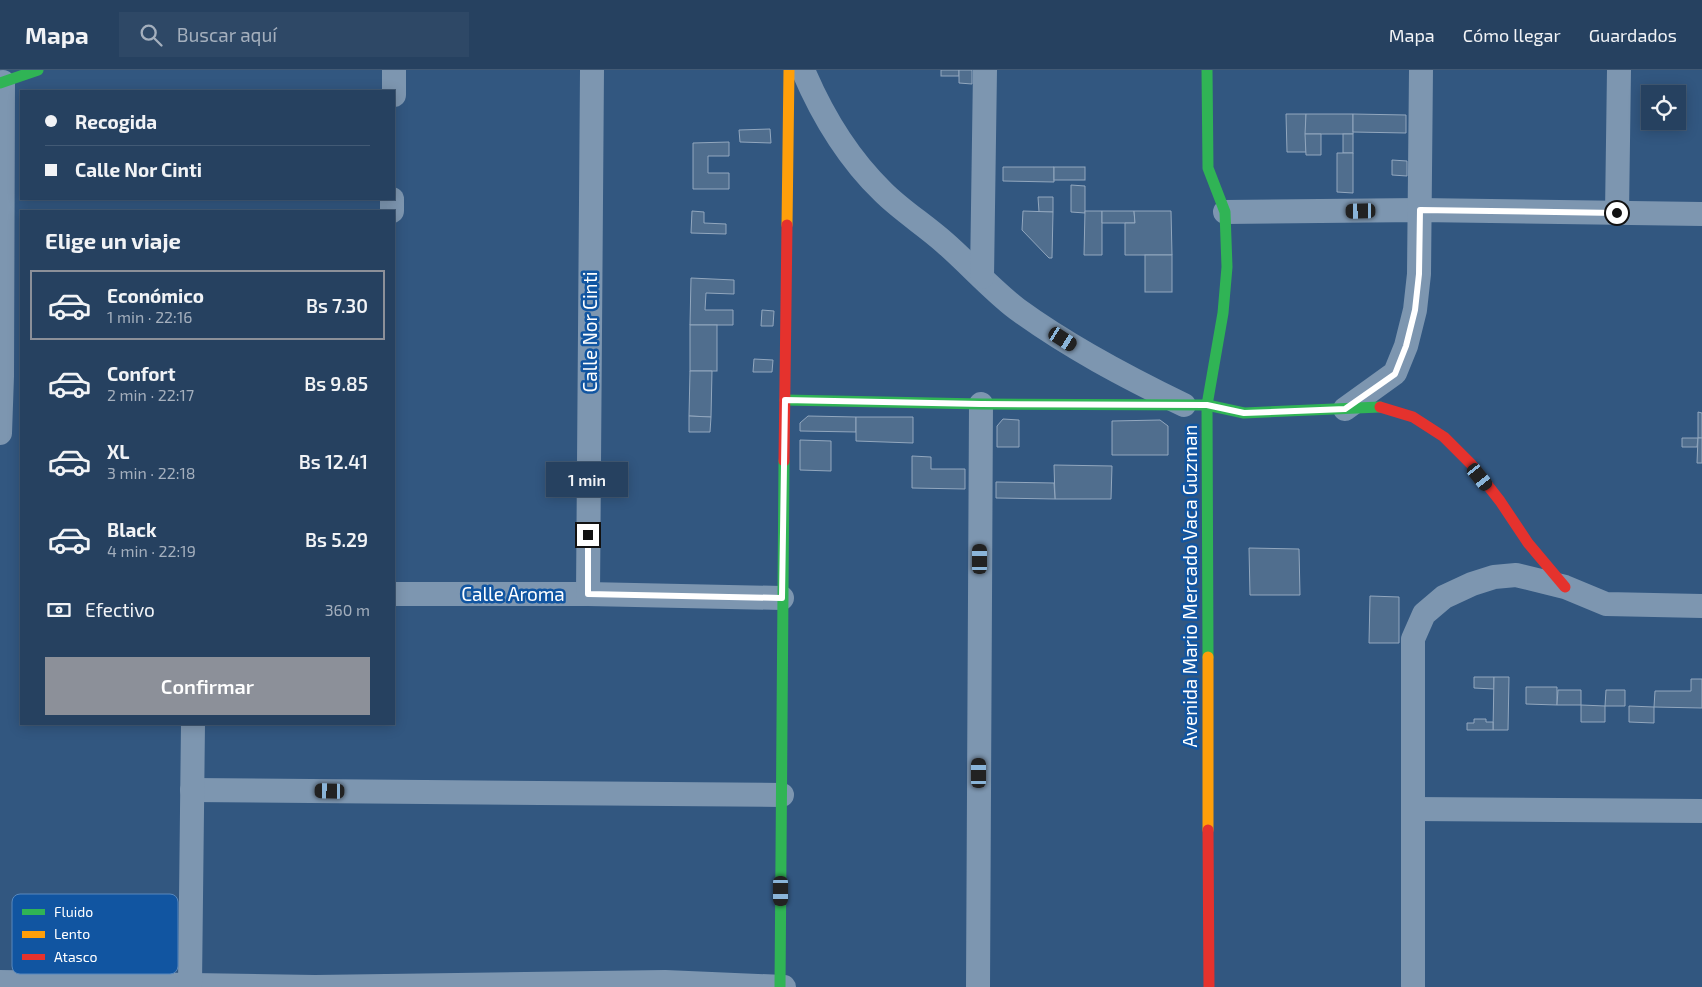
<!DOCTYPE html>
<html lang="es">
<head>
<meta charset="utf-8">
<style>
	:root { --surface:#264160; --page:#2e4866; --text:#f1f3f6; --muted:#a4afbd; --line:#425a75; --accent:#8c9099 }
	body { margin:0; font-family:"Exo 2",sans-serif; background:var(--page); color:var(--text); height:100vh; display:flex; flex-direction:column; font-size:19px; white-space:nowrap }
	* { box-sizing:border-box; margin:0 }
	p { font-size:16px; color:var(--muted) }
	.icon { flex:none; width:28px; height:28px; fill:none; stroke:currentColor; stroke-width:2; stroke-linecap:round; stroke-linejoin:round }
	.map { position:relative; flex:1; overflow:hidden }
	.panel { position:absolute; left:20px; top:140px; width:375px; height:515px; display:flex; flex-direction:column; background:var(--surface); border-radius:0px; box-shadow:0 2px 12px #0003,0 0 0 1px var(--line) }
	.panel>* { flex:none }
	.top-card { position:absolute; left:20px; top:20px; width:375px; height:110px; border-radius:0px; box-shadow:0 2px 12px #0003,0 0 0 1px var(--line); display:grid; align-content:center; height:110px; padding:0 25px; background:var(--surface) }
	.buttons { position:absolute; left:1641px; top:15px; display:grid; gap:10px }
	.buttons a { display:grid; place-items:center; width:45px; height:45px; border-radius:0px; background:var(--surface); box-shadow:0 2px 12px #0003,0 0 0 1px var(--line); font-size:25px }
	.end { position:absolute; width:22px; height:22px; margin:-11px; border:6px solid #fff; background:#111; box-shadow:0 0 0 2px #111 }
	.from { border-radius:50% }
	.bubble { position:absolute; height:35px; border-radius:0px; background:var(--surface); box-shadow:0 2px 12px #0003,0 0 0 1px var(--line); font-size:16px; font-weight:600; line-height:35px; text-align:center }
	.car { position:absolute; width:15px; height:30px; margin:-15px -8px; border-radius:6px; box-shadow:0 0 4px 1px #0007; background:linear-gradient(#222 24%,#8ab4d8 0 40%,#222 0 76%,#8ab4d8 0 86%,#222 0) }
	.top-card b { display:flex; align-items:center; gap:18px; height:48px; font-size:19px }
	.top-card b+b { border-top:1px solid var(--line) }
	.top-card i { width:12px; height:12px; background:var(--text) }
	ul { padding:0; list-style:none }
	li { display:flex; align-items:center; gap:15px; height:70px; margin:0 10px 8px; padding:0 15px; border:2px solid transparent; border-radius:0px }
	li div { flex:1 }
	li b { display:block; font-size:19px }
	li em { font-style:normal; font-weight:600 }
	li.current { border-color:var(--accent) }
	li>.icon { width:45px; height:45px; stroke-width:1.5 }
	h2 { padding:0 25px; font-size:22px; line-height:60px }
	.pay { display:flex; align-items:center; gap:12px; height:55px; padding:0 25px; font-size:19px }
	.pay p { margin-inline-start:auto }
	.cta { display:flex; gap:10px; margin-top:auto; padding:10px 25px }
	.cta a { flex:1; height:58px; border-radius:0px; background:var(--accent); color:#fff; font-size:20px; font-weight:600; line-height:58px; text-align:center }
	header { display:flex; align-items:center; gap:30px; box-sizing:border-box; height:70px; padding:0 25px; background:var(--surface); border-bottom:1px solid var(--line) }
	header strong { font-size:24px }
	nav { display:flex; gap:28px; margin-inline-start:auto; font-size:18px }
	.search { width:350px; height:45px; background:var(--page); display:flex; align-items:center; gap:12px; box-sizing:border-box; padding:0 18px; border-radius:0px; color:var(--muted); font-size:19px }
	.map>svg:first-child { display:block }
	.building { fill:#506e8e; stroke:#92a7be }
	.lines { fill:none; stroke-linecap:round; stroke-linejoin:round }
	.street { stroke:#7d96b0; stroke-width:24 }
	.fast { stroke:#30b455; stroke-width:11 }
	.slow { stroke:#ff9f0a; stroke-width:11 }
	.jam { stroke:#e5322d; stroke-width:11 }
	.route { stroke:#fff; stroke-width:6 }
	.labels { text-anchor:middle; stroke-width:5; stroke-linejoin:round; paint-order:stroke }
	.street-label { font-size:19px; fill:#fff; stroke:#1155a1 }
	.key { fill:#1155a1; stroke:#5888bd; stroke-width:1 }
	.key-label { font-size:14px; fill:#fff }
</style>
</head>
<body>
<header>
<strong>Mapa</strong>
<div class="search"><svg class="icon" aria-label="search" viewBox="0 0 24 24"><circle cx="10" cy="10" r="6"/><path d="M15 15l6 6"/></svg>Buscar aquí</div>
<nav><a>Mapa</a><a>Cómo llegar</a><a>Guardados</a></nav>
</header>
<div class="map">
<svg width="1702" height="917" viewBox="0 0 1702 917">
	<rect width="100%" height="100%" fill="#325780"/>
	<!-- building -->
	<g class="building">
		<rect x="941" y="0" width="18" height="6"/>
		<polygon points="959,0 972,0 972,14 959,13"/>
		<polygon points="1286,44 1306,44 1306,82 1287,82"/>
		<polygon points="1306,44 1353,44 1353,64 1305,64"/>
		<polygon points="1353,44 1406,45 1406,63 1353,62"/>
		<polygon points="770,59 771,73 740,72 739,60"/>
		<polygon points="1305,64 1321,64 1321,85 1306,85"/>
		<rect x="1343" y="64" width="10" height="19"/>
		<polygon points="729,72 729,86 708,86 708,103 729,103 729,119 693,119 693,73"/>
		<polygon points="1337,83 1353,83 1353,123 1337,122"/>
		<polygon points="1392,90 1407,91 1407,106 1392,105"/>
		<polygon points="1003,97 1054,97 1054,112 1003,111"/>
		<rect x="1054" y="97" width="31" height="13"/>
		<polygon points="1071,115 1085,116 1085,143 1071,142"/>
		<polygon points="1038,127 1053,127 1053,142 1039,142"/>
		<polygon points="692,141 704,142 704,153 726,154 726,164 691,163"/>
		<polygon points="1023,141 1053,142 1052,188 1049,188 1022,160"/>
		<polygon points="1085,141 1102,141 1102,185 1084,185"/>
		<polygon points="1102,141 1134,141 1135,153 1102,153"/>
		<polygon points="1134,141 1171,141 1172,185 1125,185 1125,153 1135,153"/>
		<rect x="1145" y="185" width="27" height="37"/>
		<polygon points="691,208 734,210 734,224 706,223 705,240 733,240 733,255 690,255"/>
		<polygon points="762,240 774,241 773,256 761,256"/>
		<rect x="690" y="255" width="27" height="46"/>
		<polygon points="754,289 773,290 772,302 753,302"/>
		<polygon points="690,301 712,301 711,347 689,346"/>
		<polygon points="1698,342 1702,343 1702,368 1698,368"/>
		<polygon points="689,346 711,347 710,362 689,362"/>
		<polygon points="808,346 856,347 856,362 800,361 800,353"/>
		<polygon points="856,347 913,347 913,373 856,371"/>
		<polygon points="1003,349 1019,350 1019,377 997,377 997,356"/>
		<polygon points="1160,350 1168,356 1168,385 1112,385 1112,351"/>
		<polygon points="1682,368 1698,368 1697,377 1682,377"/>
		<polygon points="1698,368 1702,368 1702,393 1697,393"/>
		<polygon points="800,370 831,371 831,401 800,400"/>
		<polygon points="912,386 931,387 931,399 965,399 965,419 912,418"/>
		<polygon points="1054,395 1112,396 1111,429 1055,429"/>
		<polygon points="996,412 1054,413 1055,429 996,428"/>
		<polygon points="1249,478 1299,479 1300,525 1250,525"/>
		<polygon points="1370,526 1399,527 1399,573 1369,573"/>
		<polygon points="1474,607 1494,607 1494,619 1474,618"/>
		<polygon points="1494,607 1509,607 1508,660 1493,660"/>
		<polygon points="1691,609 1702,609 1702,638 1654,637 1655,621 1691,621"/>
		<polygon points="1526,617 1557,617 1557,635 1526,634"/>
		<polygon points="1558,620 1581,620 1581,635 1557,635"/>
		<polygon points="1606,620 1625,620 1625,636 1605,636"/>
		<polygon points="1581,635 1605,636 1605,652 1581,652"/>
		<polygon points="1629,636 1654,637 1654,653 1629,652"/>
		<polygon points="1474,649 1486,649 1486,652 1493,652 1493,660 1467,660 1467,653 1474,653"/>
	</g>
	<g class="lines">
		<!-- street -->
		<g class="street">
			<path d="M803,0C822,45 848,88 883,122C902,141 925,155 945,173C969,194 992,220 1017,239C1069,277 1126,307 1184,335"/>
			<polyline points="394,25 394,0"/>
			<polyline points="392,141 392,129"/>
			<polyline points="1225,142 1420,140 1702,144"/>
			<polyline points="1617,143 1619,0"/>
			<polyline points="982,207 985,0"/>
			<polyline points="1345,339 1395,303 1406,276 1415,240 1419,204 1421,0"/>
			<polyline points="0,363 2,306 3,12"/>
			<polyline points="394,524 588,524 782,528"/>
			<polyline points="588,524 592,0"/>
			<polyline points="192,720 782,725"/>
			<polyline points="1413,739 1702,741"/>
			<polyline points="0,912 315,917 665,912 784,917"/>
			<polyline points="190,914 193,654"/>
			<polyline points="978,917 981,334"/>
			<polyline points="1413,917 1413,569 1424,544 1444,527 1472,514 1494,507 1516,505 1565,517 1606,534 1702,536"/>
		</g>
		<!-- fast -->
		<g class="fast">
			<polyline points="1207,0 1208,98 1225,142 1227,197 1223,243 1207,335 1208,587"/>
			<polyline points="0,13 38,0"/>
			<polyline points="785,330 981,334 1207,335 1244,343 1380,337"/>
			<polyline points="780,917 784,391"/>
		</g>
		<!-- slow -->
		<g class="slow">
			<polyline points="787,155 789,0"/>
			<polyline points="1208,587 1208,760"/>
		</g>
		<!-- jam -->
		<g class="jam">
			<polyline points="1380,337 1413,347 1444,367 1471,394 1500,431 1528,473 1565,517"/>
			<polyline points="784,391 787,155"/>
			<polyline points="1208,760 1209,917"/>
		</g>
	</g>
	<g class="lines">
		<!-- route -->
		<polyline class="route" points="588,465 588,524 782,528 785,330 981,334 1207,335 1244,343 1345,339 1395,304 1406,276 1415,240 1419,204 1420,140 1617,143"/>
	</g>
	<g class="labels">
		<!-- street labels -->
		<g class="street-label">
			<text transform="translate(590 262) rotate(-90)" y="7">Calle Nor Cinti</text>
			<text transform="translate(1190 516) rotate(-90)" y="7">Avenida Mario Mercado Vaca Guzman</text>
			<text x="513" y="531">Calle Aroma</text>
		</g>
	</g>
	<!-- legend -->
	<rect x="12" y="824" width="166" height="80" rx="8" class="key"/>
	<rect x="22" y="839" width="23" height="6" fill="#30b455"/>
	<rect x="22" y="861" width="23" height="7" fill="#ff9f0a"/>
	<rect x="22" y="884" width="23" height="6" fill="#e5322d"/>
	<g class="key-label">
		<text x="54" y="847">Fluido</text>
		<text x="54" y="869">Lento</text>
		<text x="54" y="892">Atasco</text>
	</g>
</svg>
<div class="buttons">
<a><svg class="icon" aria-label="locate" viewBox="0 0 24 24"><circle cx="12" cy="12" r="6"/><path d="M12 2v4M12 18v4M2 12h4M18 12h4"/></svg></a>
</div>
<i class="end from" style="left:1617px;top:143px"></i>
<i class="end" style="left:588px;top:465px"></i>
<div class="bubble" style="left:546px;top:392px;width:82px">1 min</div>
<i class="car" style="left:1361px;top:141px;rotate:269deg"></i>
<i class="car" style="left:1063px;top:269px;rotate:123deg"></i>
<i class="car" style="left:1480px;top:407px;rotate:141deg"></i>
<i class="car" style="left:980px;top:489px;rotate:0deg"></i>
<i class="car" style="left:979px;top:703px;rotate:0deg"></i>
<i class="car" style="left:330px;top:721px;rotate:271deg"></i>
<i class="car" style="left:781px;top:821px;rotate:180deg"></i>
<div class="top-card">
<b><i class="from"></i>Recogida</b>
<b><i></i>Calle Nor Cinti</b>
</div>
<section class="panel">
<h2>Elige un viaje</h2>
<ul>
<li class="current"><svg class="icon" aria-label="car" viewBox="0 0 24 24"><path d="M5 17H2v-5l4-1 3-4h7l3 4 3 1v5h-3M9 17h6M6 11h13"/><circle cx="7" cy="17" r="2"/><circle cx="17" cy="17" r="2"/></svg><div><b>Económico</b><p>1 min · 22:16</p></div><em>Bs 7.30</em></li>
<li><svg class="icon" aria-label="car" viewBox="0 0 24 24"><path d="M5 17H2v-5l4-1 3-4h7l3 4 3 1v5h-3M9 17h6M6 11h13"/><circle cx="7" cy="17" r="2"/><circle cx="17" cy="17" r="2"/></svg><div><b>Confort</b><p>2 min · 22:17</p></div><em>Bs 9.85</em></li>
<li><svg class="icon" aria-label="car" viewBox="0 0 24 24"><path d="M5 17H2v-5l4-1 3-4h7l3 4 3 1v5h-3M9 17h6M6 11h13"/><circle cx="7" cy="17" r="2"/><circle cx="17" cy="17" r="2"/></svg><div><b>XL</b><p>3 min · 22:18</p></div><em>Bs 12.41</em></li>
<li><svg class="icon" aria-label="car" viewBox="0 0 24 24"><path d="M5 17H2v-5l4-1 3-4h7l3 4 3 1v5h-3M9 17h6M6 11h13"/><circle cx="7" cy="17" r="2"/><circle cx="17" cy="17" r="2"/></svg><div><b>Black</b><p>4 min · 22:19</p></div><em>Bs 5.29</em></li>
</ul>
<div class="pay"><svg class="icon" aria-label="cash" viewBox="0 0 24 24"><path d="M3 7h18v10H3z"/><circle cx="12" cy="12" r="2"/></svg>Efectivo<p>360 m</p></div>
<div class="cta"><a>Confirmar</a></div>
</section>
</div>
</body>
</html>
